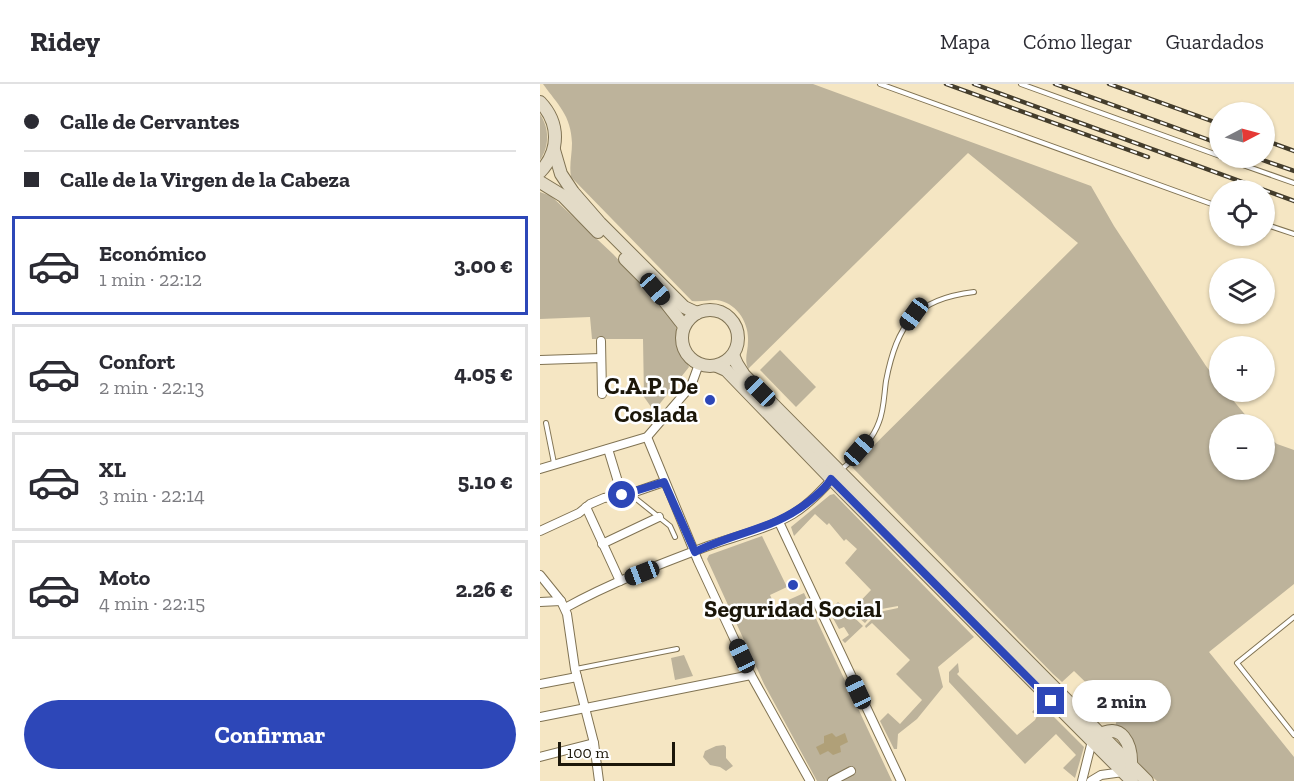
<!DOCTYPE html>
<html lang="es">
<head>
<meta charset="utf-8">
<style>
	:root { --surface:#fff; --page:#f7f7f7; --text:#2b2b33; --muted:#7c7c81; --line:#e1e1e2; --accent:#2d47b8 }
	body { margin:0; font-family:"Zilla Slab",serif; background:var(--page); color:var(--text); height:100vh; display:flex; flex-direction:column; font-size:22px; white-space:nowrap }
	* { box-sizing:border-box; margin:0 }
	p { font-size:20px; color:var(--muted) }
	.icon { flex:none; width:33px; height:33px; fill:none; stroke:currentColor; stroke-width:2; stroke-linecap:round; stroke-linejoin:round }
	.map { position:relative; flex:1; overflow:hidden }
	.drawer { display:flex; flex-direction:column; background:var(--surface); width:540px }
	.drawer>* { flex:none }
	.guide { display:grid; align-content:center; height:132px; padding:0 24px; background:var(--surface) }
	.needle { width:39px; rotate:84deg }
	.fabs { position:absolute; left:669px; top:18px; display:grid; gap:12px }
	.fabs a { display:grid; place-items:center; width:66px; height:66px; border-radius:50%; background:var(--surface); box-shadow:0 2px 4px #0004; font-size:30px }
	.scale { position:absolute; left:18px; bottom:15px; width:117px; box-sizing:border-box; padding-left:6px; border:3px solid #1b1609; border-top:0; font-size:16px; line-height:21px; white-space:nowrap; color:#1b1609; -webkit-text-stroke:4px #fff; paint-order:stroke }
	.end { position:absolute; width:27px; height:27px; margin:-14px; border:8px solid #2d47b8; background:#fff; box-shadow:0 0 0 3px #fff }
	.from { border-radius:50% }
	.bubble { position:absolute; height:42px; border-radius:21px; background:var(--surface); box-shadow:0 2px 4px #0004; font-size:20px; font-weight:700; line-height:42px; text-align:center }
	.car { position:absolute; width:18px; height:36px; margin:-18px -9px; border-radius:8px; box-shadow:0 0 4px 2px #0007; background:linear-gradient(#222 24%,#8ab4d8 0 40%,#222 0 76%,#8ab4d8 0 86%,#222 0) }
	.guide b { display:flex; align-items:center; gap:21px; height:57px; font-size:22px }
	.guide b+b { border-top:2px solid var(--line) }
	.guide i { width:15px; height:15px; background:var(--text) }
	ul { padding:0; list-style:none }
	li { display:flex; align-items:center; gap:18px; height:99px; margin:0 12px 9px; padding:0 12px; border:3px solid var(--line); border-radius:0px }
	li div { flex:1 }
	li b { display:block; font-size:22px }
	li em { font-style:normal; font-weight:700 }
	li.current { border-color:var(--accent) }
	li>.icon { width:54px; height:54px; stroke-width:1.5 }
	.button { display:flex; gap:12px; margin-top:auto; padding:12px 24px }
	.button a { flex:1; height:69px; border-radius:36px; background:var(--accent); color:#fff; font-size:24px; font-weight:700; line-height:69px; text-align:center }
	header { display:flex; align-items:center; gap:36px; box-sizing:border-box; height:84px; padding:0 30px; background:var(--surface); border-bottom:2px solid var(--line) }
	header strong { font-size:28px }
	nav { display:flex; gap:33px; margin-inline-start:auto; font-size:21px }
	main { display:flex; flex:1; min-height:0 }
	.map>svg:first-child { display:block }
	.green { fill:#bdb39b }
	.water { fill:#b0a078 }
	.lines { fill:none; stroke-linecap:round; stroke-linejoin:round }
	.lane-casing { stroke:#807353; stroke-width:6 }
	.street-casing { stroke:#807353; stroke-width:10 }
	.secondary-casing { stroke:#807353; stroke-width:14 }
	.lane { stroke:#fff; stroke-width:4 }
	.street { stroke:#fff; stroke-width:8 }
	.secondary { stroke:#e3dbc7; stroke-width:12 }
	.rail-casing { stroke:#443d2c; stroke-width:4.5 }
	.rail { stroke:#fff; stroke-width:2; stroke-dasharray:7; stroke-linecap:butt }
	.route { stroke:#2d47b8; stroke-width:8 }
	.poi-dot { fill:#2d47b8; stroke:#fff; stroke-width:2 }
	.labels { text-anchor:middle; stroke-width:5; stroke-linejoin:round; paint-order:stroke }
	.poi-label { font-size:24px; font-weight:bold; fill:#1b1609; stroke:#fff; text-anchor:end }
</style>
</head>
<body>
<header>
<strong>Ridey</strong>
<nav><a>Mapa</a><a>Cómo llegar</a><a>Guardados</a></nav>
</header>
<main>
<section class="drawer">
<div class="guide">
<b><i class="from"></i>Calle de Cervantes</b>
<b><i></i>Calle de la Virgen de la Cabeza</b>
</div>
<ul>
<li class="current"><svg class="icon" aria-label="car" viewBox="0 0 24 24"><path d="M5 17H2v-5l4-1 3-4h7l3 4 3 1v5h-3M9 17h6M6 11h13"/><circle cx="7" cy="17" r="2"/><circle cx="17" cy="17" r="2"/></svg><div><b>Económico</b><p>1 min · 22:12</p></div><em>3.00 €</em></li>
<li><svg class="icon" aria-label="car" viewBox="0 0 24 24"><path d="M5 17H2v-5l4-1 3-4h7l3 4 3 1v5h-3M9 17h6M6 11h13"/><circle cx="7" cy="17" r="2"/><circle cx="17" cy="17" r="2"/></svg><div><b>Confort</b><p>2 min · 22:13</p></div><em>4.05 €</em></li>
<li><svg class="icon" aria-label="car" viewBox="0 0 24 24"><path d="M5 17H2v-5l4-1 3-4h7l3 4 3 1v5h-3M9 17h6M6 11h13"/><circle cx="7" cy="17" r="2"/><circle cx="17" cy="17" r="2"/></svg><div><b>XL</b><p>3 min · 22:14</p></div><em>5.10 €</em></li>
<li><svg class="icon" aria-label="car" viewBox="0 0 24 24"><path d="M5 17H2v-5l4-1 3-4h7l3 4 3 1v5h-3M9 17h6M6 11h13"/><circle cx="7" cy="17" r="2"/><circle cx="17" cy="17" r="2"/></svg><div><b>Moto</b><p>4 min · 22:15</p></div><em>2.26 €</em></li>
</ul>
<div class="button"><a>Confirmar</a></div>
</section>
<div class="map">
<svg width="754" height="697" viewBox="0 0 754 697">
	<rect width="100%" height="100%" fill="#f5e6c3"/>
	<!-- green -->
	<g class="green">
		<path d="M3,0H273L551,102L574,142L666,282L679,299L680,308H686L713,340H680V386H724L725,350L737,360L754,366V500L669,568L754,673V697H617C611,691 601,683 597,676C589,656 602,655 575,643L577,635L566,618L534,587L522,598L513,590L312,383L538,159L428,69L208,285C204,274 208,268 208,257C209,238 196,218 176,216C168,216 160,218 152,217L31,93C29,81 32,71 32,59C31,31 18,21 3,0Z"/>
		<path d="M0,30C9,44 10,61 0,76Z"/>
		<polygon points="0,108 11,112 73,170 132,233 135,239 139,259 149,283 114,327 104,313 103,255 52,255 50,233 0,235"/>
		<polygon points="240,266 276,303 256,323 220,286"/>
		<polygon points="294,410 434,553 398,583 403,603 377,635 358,650 357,665 354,665 340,637 348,629 360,640 382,616 356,590 370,576 332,539 326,544 325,542 339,528 358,524 358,522 336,526 325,539 311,527 331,506 305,479 317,465 306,455 304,457 289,439 287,441 275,430 254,452 251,443 290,411"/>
		<polygon points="222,452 247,503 230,511 235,522 264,509 352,697 277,697 224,600 167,475 169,471"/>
		<polygon points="298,518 323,542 305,559 302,556 309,551 304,543 299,545 289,527"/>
		<polygon points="144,571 153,592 135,596 131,574"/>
		<polygon points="418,579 419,588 417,590 477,651 495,636 497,632 492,628 500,619 544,663 535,694 523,684 536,671 516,650 485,680 409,598 409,588"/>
		<polygon points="184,661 186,663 186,674 193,682 186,687 180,683 170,681 163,673 165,667 176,662"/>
	</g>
	<!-- water -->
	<polygon class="water" points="292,649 296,653 305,649 308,658 300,662 301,668 293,671 288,667 280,671 276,663 284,659 284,652"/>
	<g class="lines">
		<defs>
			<g id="lane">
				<polyline points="340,0 680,123"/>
				<polyline points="481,0 680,72"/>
				<polyline points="683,74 754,99"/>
				<polyline points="724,140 754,150"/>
				<polyline points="6,339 14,379"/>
				<path d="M302,385C316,373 333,355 339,338C344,326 344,311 346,297C357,240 375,215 434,208"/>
				<polyline points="90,410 130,442 135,453"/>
				<polyline points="754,533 697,579 754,651"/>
				<polyline points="36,585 137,565"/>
			</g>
			<g id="street">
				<polyline points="61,257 62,310"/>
				<polyline points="0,276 61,274"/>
				<polyline points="107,353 158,477 211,591 270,697"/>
				<polyline points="68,365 82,411"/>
				<polyline points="0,385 107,353 151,302 159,280"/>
				<polyline points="46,423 80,497"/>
				<polyline points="239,438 361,697"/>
				<polyline points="0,447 39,429 50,420 64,414 89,410 124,398"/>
				<polyline points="62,460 119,433"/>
				<polyline points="0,491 21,517 27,530 35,585 54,659 59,697"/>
				<polyline points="0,518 21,517"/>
				<path d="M25,524C70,499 120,480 168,462C196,452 228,445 253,430C269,420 282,406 294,393"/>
				<polyline points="0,600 37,593"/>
				<polyline points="0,633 211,591"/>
				<polyline points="0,673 54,659"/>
				<polyline points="292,697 311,687"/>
				<polyline points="542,697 552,657"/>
				<polyline points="551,697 561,691 583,688"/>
			</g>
			<g id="secondary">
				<path d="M0,18C20,39 20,67 0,88"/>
				<polyline points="14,66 21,90 33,108 60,139 144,223 157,229"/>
				<polyline points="0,98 23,112 58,148"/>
				<polyline points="85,175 115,205 144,242"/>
				<circle cx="170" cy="254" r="28"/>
				<polyline points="193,271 197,280 204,291 607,697"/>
				<polyline points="177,282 186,286 304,408 592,697"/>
				<path d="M556,653C582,635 592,661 591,682"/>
			</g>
		</defs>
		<!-- lane casing -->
		<use href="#lane" class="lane-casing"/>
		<!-- street casing -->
		<use href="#street" class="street-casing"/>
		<!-- secondary casing -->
		<use href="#secondary" class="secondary-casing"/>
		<!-- lane -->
		<use href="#lane" class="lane"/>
		<!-- street -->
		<use href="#street" class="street"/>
		<!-- secondary -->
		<use href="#secondary" class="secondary"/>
		<defs>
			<g id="rail">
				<polyline points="406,0 608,73"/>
				<polyline points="434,0 754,117"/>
				<polyline points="515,0 680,60"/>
				<polyline points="569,0 680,40"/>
				<polyline points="724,56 754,67"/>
				<polyline points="717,74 754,87"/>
			</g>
		</defs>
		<!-- rail casing -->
		<use href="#rail" class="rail-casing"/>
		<!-- rail -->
		<use href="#rail" class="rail"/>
	</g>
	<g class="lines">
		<!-- route -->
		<path class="route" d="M82,411L124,398L155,468C195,448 237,445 272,415C279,409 286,404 291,395L511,617"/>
	</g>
	<!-- markers -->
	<g class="poi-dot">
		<circle cx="170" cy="316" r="6"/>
		<circle cx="253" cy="501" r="6"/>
	</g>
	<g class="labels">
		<!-- poi labels -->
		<g class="poi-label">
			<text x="158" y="310">C.A.P. De<tspan x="158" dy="28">Coslada</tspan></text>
			<text x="253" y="533" text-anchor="middle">Seguridad Social</text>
		</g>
	</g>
</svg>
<div class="fabs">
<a><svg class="needle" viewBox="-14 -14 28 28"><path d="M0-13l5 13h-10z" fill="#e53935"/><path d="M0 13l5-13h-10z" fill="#7c7c81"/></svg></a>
<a><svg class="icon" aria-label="locate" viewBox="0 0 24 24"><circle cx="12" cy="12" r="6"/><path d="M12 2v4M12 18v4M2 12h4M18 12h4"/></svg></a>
<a><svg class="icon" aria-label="layers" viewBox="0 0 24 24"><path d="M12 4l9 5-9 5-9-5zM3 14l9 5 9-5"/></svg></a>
<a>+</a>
<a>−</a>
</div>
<div class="scale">100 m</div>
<i class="end from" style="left:82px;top:411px"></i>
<i class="end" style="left:511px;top:617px"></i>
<div class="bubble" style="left:532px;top:596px;width:99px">2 min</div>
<i class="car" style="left:115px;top:205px;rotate:139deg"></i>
<i class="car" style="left:374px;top:230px;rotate:216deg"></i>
<i class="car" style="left:220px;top:307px;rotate:315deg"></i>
<i class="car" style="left:319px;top:366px;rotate:41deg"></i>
<i class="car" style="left:102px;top:489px;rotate:249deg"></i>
<i class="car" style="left:202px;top:572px;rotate:335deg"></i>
<i class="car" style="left:318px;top:608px;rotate:335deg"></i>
</div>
</main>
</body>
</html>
